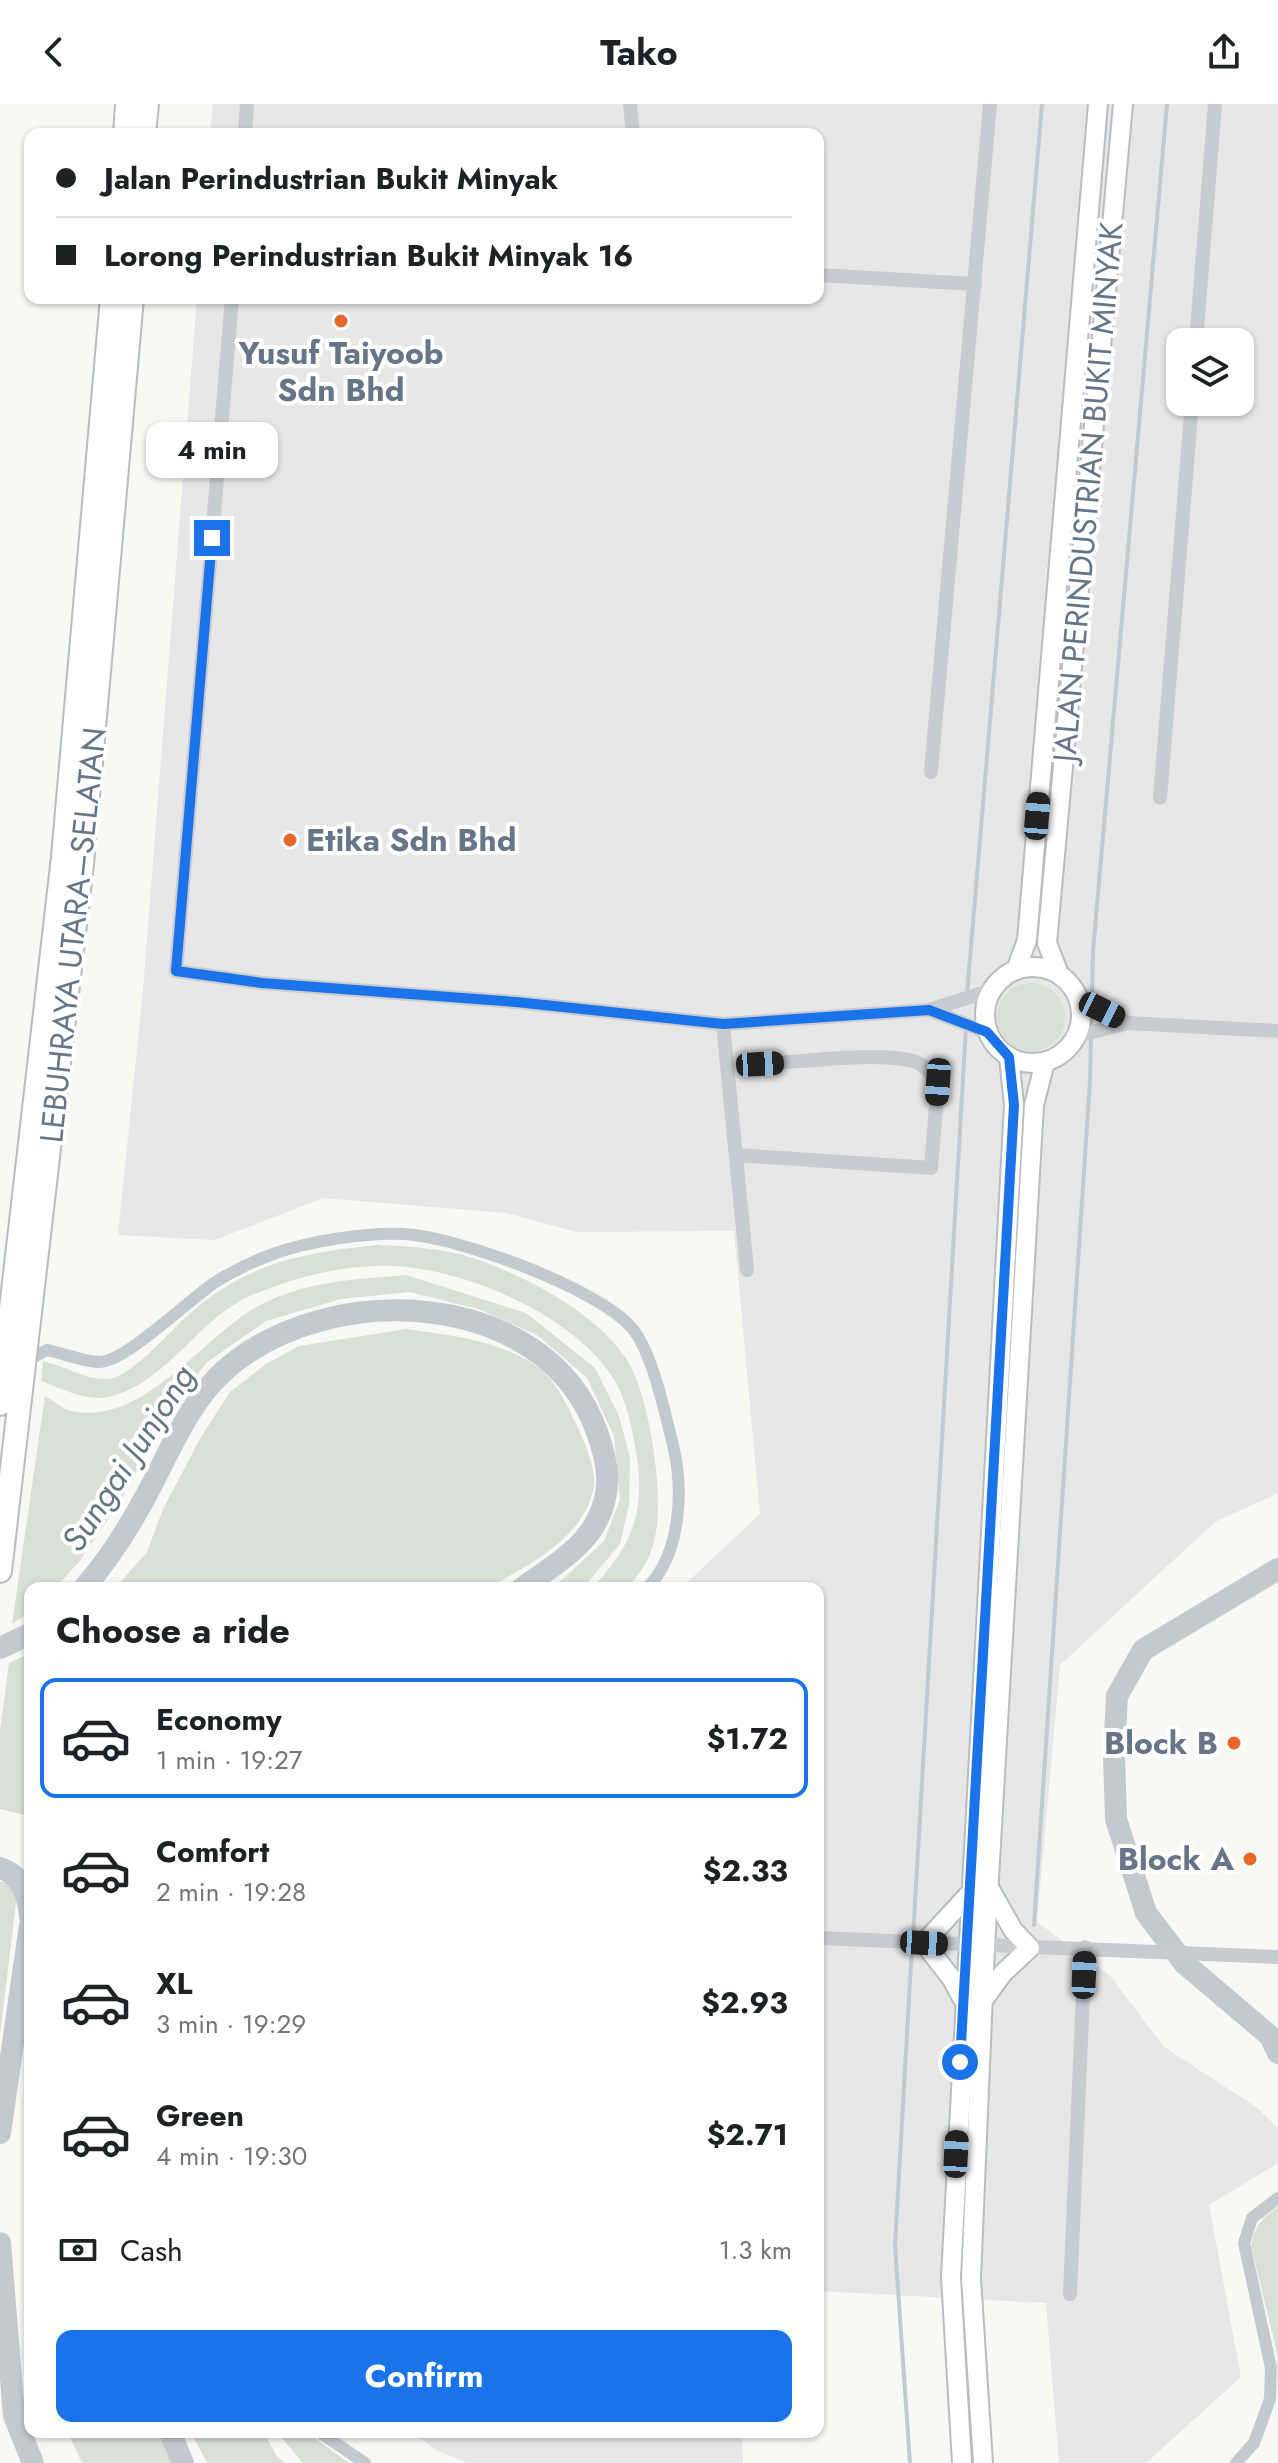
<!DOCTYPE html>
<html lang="en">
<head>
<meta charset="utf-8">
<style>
	:root { --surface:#fff; --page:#f2f2f2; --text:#202124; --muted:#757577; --line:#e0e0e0; --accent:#1a73e8 }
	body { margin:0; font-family:Jost,sans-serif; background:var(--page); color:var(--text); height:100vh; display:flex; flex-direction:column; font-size:30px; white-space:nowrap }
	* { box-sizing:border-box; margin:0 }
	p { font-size:26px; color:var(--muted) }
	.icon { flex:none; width:44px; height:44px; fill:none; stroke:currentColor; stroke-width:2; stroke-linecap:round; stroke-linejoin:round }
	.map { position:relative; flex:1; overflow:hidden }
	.side { position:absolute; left:24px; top:1478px; width:800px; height:856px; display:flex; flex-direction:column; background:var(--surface); border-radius:16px; box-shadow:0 2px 6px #0004 }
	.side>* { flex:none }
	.banner { position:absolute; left:24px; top:24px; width:800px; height:176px; border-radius:16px; box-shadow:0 2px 6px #0004; display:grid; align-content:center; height:176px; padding:0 32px; background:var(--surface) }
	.buttons { position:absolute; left:1166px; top:224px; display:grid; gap:16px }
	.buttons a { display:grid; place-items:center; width:88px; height:88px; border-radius:16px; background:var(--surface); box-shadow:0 2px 6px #0004; font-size:40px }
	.end { position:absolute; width:36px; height:36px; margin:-18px; border:10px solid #1a73e8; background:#fff; box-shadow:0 0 0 4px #fff }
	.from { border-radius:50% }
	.bubble { position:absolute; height:56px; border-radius:16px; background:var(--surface); box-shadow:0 2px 6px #0004; font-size:26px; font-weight:700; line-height:56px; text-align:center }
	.car { position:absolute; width:24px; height:48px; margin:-24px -12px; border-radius:10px; box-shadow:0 0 6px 2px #0007; background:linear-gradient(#222 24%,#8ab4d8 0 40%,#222 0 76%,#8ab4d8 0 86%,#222 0) }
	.banner b { display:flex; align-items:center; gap:28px; height:76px; font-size:30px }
	.banner b+b { border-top:2px solid var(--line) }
	.banner i { width:20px; height:20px; background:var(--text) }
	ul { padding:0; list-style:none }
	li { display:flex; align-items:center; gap:24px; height:120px; margin:0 16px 12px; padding:0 16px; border:4px solid transparent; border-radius:16px }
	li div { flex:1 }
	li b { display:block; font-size:30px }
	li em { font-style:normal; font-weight:700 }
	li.active { border-color:var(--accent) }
	li>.icon { width:72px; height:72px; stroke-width:1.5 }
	h2 { padding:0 32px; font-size:36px; line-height:96px }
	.pay { display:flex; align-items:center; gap:20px; height:88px; padding:0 32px; font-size:30px }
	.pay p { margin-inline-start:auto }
	.button { display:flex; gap:16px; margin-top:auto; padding:16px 32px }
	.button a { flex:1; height:92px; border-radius:16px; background:var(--accent); color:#fff; font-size:32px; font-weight:700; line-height:92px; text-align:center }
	header { display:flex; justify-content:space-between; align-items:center; height:104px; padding:0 32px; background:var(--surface); font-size:36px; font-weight:700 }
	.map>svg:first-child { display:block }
	.built { fill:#e6e7e6; fill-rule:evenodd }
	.green { fill:#d9e0d6 }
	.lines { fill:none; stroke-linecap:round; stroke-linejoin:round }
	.stream { stroke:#c2cad0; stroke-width:4 }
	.canal { stroke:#c2cad0; stroke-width:12 }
	.river { stroke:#c2cad0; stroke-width:22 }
	.major-casing { stroke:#b9bcc1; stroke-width:22 }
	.highway-casing { stroke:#b8bbbf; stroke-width:26 }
	.minor { stroke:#c8cbcf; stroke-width:14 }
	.major { stroke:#fff; stroke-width:18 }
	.highway { stroke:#fff; stroke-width:22 }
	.route { stroke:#1a73e8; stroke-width:10 }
	.poi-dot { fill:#e66727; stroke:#fff; stroke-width:3 }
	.labels { text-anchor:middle; stroke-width:8; stroke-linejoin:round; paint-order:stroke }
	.poi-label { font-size:32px; font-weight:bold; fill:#667587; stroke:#fff; text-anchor:end }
	.street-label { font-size:32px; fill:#667587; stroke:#fff }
	.water-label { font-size:34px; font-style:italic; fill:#637783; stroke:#fff }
</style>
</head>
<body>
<header><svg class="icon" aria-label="back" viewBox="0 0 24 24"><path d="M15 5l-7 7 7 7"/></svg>Tako<svg class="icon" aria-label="share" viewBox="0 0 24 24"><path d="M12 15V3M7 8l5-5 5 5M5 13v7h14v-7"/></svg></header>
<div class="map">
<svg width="1278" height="2359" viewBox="0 0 1278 2359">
	<rect width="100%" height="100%" fill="#f8f8f5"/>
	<!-- built -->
	<g class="built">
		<path d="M213,0H1278V1389L1215,1418L1060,1561L1037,1818L1110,1872L1164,1943L1256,2003L1278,2024V2059L1209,2101L1241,2273L1146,2359H1059L1046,2199L818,2187V1484H681L760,1410L734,1127L576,1128L506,1109L323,1094L215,1136L118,1131L143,886L197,194H818V30H210ZM1180,238H1240V298H1180Z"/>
		<polygon points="412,2328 741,2328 743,2359 468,2359 438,2347"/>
	</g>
	<!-- green -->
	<g class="green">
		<circle cx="1031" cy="913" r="34"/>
		<path d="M377,1141C409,1142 442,1144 473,1154C527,1173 598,1209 629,1259C645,1287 655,1345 657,1377C660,1418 658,1455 626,1484H592C633,1441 646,1407 636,1348C632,1322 625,1289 609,1268C567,1209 465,1165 393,1162C346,1160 295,1173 252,1191C200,1213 170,1274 116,1291C90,1300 65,1286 41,1277L43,1257C65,1262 85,1276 107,1275C130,1275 170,1227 187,1212C246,1159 301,1149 377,1141Z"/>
		<path d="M406,1171L526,1209L595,1264L619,1312L630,1354L629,1401L620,1440L583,1484H553L604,1437L620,1396L614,1332L587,1274L537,1231L478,1205L410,1188L341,1195L266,1217L206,1259L169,1310L119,1399L79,1458L55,1484H30V1508L12,1520L45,1292C53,1296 63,1305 71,1307C148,1323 205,1226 268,1197C312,1177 358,1175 406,1171Z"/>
		<path d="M406,1225C449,1231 506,1237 541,1266C556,1278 569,1304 577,1322C585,1339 598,1368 593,1387C582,1435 526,1463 487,1484H115L147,1448L163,1405L201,1333L230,1288L266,1260L299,1242Z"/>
		<polygon points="30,1549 30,1712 0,1705 0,1628 9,1559"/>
		<polygon points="0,1778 8,1778 17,1791 0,1930"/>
		<path d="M1278,2103V2271L1277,2249L1251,2142C1254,2124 1262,2113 1278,2103Z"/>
		<polygon points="68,2328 160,2328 171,2359 82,2359"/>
		<polygon points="191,2328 264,2328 277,2353 285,2359 207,2359"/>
		<polygon points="277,2328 307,2328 349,2359 303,2359"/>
	</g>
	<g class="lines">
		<!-- stream -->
		<g class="stream">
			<polyline points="967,890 1042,0"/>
			<polyline points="1034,1821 1090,977 1093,847 1167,0"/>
			<polyline points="913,1833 966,923"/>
			<polyline points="910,2359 895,2141 912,1842"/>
		</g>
		<!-- canal -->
		<g class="canal">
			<path d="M21,1260L47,1246C63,1249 84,1258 100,1258C126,1257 189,1196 214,1179C231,1168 254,1157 273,1150C309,1137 367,1128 404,1130C458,1133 595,1183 631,1223C652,1246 665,1310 673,1341C684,1386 681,1450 647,1484"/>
			<polyline points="319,2328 365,2359"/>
			<polyline points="1236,2359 1254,2339 1270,2295 1271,2264 1244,2139 1252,2114 1278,2094"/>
		</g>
		<!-- river -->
		<g class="river">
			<polyline points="1278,1465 1143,1546 1117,1592 1114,1651 1116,1715 1146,1809 1185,1860 1270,1932 1278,1949"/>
			<path d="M84,1484C109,1455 130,1422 148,1388C170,1347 189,1298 225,1266C329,1174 546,1184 597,1328C609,1361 613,1388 595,1420C581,1446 546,1467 522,1484"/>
			<polyline points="0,1544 30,1530"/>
			<path d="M0,1764C22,1770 28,1793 30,1812"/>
			<polyline points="0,2029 30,1821"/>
			<polyline points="0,2139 14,2312 33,2359"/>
			<polyline points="170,2328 183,2359"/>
		</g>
		<defs>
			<g id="major">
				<circle cx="1033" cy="911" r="48"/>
				<polyline points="1016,866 1027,836 1098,0"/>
				<polyline points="1059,870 1047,839 1123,0"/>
				<polyline points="962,1894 952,1875 924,1839 971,1788"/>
				<polyline points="982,1898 1003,1869 1030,1844 1013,1826 991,1787"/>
				<polyline points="962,2359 951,2173 1014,1001 1009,953"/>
				<polyline points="983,2359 971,2174 985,1843 1034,1001 1045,958"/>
			</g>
			<g id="highway">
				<polyline points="125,30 127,0"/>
				<polyline points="144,30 147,0"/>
				<polyline points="0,1300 63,753 112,194"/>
				<polyline points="0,1467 82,760 132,194"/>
			</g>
		</defs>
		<!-- major casing -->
		<use href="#major" class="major-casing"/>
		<!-- highway casing -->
		<use href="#highway" class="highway-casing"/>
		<!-- minor -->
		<g class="minor">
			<polyline points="630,0 633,30"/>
			<polyline points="245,30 247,0"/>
			<polyline points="818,171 975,180"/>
			<polyline points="232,194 176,867 262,879 516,898 723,920 929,906 992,886"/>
			<polyline points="1196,238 1215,0"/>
			<polyline points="931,668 990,0"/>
			<polyline points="1160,694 1192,298"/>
			<polyline points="1078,894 1128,919"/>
			<polyline points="929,906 987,928"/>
			<polyline points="723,920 747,1166"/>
			<polyline points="1077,932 1128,919 1278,927"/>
			<path d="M736,1051L931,1064L938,978C930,968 922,958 909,956C869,948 802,958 760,960"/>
			<polyline points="818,1834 1278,1853"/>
			<polyline points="1070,2190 1085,1843"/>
		</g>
		<!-- major -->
		<use href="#major" class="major"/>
		<!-- highway -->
		<use href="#highway" class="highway"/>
	</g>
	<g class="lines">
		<!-- route -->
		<polyline class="route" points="212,434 176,867 262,879 516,898 723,920 929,906 987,928 1009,953 1014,1001 960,1958"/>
	</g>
	<!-- markers -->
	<g class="poi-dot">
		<circle cx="341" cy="217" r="8"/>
		<circle cx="290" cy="736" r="8"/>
		<circle cx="1234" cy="1639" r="8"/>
		<circle cx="1250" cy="1755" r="8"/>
	</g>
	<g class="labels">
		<!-- poi labels -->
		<g class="poi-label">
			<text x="341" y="260" text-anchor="middle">Yusuf Taiyoob<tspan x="341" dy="37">Sdn Bhd</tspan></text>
			<text x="306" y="747" text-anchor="start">Etika Sdn Bhd</text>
			<text x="1218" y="1650">Block B</text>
			<text x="1234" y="1766">Block A</text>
		</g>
		<!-- street labels -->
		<g class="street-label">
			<text transform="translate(1088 388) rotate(-85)" y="11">JALAN PERINDUSTRIAN BUKIT MINYAK</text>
			<text transform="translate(73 831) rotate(-84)" y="11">LEBUHRAYA UTARA–SELATAN</text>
		</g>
		<!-- water labels -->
		<g class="water-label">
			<text transform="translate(128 1354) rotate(-57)" y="12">Sungai Junjong</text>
		</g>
	</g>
</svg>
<div class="buttons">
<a><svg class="icon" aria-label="layers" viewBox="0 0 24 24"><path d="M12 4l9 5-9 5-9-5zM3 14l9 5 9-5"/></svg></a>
</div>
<i class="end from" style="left:960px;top:1958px"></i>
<i class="end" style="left:212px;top:434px"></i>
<div class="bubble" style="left:146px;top:318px;width:132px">4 min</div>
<i class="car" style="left:1037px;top:712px;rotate:5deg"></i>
<i class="car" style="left:1102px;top:906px;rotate:116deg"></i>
<i class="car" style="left:760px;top:960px;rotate:87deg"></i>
<i class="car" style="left:938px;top:978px;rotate:184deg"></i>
<i class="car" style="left:924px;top:1839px;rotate:93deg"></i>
<i class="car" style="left:1084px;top:1871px;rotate:2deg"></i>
<i class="car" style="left:956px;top:2050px;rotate:3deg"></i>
<div class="banner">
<b><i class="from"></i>Jalan Perindustrian Bukit Minyak</b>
<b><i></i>Lorong Perindustrian Bukit Minyak 16</b>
</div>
<section class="side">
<h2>Choose a ride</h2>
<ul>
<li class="active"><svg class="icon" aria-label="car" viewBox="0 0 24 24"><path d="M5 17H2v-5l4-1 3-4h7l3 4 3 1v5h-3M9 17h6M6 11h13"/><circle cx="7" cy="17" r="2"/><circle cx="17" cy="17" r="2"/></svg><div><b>Economy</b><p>1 min · 19:27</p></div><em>$1.72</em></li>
<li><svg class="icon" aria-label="car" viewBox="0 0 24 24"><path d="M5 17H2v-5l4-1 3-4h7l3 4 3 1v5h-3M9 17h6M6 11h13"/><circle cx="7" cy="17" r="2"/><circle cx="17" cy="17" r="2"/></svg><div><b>Comfort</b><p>2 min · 19:28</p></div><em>$2.33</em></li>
<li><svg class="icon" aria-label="car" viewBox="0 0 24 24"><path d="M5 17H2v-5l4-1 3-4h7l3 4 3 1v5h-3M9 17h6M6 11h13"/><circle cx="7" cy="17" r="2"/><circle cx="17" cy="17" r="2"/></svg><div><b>XL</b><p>3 min · 19:29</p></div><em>$2.93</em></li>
<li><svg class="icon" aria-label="car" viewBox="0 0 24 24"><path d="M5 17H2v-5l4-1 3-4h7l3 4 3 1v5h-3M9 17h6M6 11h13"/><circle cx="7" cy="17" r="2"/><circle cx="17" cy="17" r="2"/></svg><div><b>Green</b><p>4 min · 19:30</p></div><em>$2.71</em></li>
</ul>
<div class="pay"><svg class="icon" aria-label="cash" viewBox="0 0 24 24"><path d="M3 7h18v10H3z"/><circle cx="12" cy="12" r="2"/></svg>Cash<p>1.3 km</p></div>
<div class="button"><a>Confirm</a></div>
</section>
</div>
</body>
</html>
